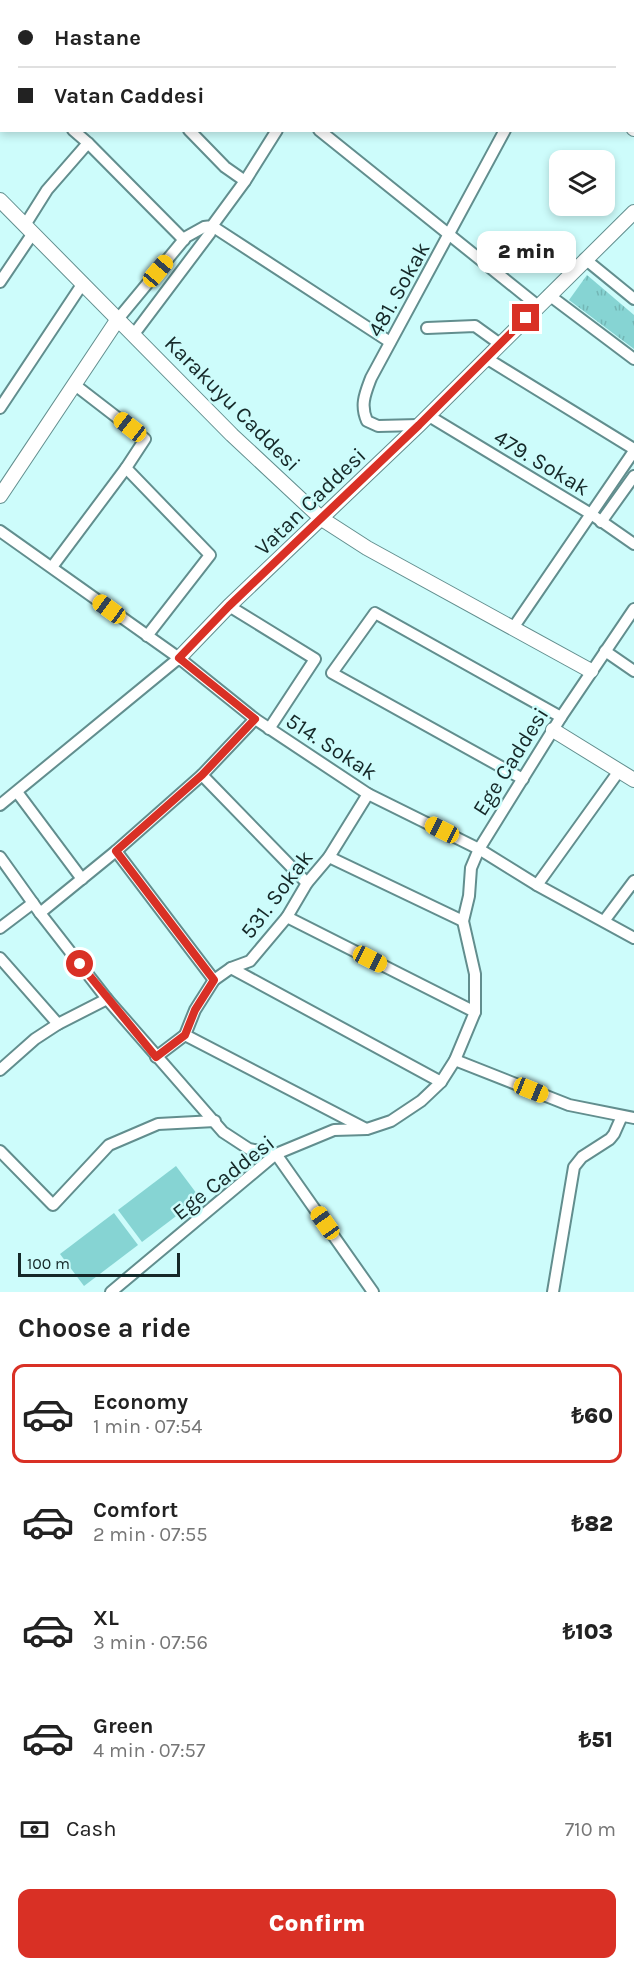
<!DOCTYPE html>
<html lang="en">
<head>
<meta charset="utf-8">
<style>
	:root { --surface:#fff; --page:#f6f6f6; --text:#222; --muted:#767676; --line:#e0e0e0; --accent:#d93025 }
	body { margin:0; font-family:Karla,sans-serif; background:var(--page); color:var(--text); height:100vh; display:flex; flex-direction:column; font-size:22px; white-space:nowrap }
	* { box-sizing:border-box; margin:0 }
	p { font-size:20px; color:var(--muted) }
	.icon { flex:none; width:33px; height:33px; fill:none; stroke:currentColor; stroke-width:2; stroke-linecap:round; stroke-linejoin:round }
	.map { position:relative; height:1292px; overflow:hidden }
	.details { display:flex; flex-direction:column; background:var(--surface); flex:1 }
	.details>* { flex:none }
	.top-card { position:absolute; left:0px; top:0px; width:634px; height:132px; box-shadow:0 3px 9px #0003; display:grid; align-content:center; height:132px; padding:0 18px; background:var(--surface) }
	.tools { position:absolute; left:549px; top:150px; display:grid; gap:12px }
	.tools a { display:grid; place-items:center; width:66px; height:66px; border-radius:12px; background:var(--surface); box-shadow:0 3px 9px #0003; font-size:30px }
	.scale { position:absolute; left:18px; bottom:15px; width:162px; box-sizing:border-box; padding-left:6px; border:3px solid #152828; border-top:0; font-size:16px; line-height:21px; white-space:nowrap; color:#152828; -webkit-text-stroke:4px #cdfcfb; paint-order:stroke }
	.end { position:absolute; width:27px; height:27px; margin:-14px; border:8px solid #d93025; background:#fff; box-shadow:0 0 0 3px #fff }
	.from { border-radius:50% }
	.bubble { position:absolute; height:42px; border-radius:12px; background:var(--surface); box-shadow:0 3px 9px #0003; font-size:20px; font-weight:800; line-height:42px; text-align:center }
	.car { position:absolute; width:18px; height:36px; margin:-18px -9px; border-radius:8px; box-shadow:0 0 4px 2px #0007; background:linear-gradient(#f5c518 24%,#345 0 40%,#f5c518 0 76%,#345 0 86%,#f5c518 0) }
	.top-card b { display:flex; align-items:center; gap:21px; height:57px; font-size:22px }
	.top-card b+b { border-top:2px solid var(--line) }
	.top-card i { width:15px; height:15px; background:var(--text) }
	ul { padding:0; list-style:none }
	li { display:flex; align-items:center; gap:18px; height:99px; margin:0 12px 9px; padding:0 6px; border:3px solid transparent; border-radius:12px }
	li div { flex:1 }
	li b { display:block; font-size:22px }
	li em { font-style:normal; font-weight:800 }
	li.current { border-color:var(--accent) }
	li>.icon { width:54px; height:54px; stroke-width:1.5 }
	h2 { padding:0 18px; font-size:27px; line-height:72px }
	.pay { display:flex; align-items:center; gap:15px; height:66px; padding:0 18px; font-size:22px }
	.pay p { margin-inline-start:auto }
	.action { display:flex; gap:12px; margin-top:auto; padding:12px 18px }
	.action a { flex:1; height:69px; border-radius:12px; background:var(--accent); color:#fff; font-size:24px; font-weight:800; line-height:69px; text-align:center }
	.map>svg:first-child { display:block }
	.grass { fill:#86d4d3 }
	.park { fill:url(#park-tufts) }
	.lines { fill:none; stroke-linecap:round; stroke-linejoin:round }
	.street-casing { stroke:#628e8e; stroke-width:14 }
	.secondary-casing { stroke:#628e8e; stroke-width:16 }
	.street { stroke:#fff; stroke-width:10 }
	.secondary { stroke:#fff; stroke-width:14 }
	.route { stroke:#d93025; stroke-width:8 }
	.labels { text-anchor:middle; stroke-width:5; stroke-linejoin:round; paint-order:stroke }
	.street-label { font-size:22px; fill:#152828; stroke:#cdfcfb }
</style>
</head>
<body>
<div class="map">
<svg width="634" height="1292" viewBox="0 0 634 1292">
	<defs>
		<pattern id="park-tufts" width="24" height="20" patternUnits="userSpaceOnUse" patternTransform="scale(1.5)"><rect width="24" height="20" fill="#86d4d3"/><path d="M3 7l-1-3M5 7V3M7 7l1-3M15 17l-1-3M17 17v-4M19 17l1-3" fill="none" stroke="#73b6b5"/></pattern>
	</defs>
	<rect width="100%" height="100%" fill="#cdfcfb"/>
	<!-- grass -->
	<g class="grass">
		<polygon points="176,1166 200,1198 142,1242 118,1210"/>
		<polygon points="114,1213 138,1245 84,1286 60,1254"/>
	</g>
	<!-- park -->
	<polygon class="park" points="587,275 634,315 634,349 569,300"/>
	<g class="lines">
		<defs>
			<g id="street">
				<polyline points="58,0 60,2"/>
				<polyline points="174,0 176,2"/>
				<polyline points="552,0 552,2"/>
				<polyline points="28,2 30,0"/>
				<polyline points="67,2 69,0"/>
				<polyline points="141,2 143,0"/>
				<polyline points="376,2 377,0"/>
				<polyline points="0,30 2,29"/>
				<polyline points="633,47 634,47"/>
				<polyline points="73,130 88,143"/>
				<polyline points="189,130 225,167 245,181"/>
				<polyline points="319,130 538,306"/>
				<polyline points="25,225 47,190 88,143 184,240"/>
				<polyline points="212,226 390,342"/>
				<polyline points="585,259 634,299"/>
				<polyline points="0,282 33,233"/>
				<polyline points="549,295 634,359"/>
				<polyline points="118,319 186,237 204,227 212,226 245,181 277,130"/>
				<polyline points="427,328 475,326 500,344"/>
				<polyline points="134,334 210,233 211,227"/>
				<polyline points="486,358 634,449"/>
				<polyline points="75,385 145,439 126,468 210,555 147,636"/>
				<polyline points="0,408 83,283"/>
				<polyline points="429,416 591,514 634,544"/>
				<path d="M419,425L378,426L367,421C360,405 365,394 371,378L505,130"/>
				<polyline points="601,522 634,476"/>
				<polyline points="0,531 179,658 255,719 368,794 479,849 537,885 634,938"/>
				<polyline points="52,567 126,468"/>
				<polyline points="229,606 315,659 269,729"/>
				<polyline points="513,628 634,451"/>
				<polyline points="605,651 634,671"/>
				<polyline points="202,775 307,883"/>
				<polyline points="523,779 332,673 375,613 561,717"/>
				<polyline points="17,792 82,879"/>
				<polyline points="0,805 179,658"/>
				<polyline points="116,851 214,980"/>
				<polyline points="0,857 40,913 107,999 223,1132 249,1149 276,1154 373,1292"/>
				<polyline points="329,857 463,921"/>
				<polyline points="537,885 619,771"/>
				<polyline points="40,913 116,851 202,775 255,719"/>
				<polyline points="287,917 475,1012"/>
				<polyline points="604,921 634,881"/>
				<polyline points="0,928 33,903"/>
				<polyline points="0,958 58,1024"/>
				<polyline points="231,968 441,1082"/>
				<polyline points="185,1035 366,1129"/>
				<polyline points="156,1057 185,1035 195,1010 214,980 231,968 250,961 287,917 307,883 329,857 368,794"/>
				<polyline points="455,1060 569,1105 634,1118"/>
				<polyline points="0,1070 35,1039 58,1024 107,999"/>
				<polyline points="0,1151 53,1205 109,1145 158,1124 215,1121"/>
				<polyline points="111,1292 276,1154 334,1130 367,1129 391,1121 421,1101 441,1082 455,1060 475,1012 475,974 463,921 469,896 471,868 479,849 561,717 634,609"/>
				<polyline points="553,1292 574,1167 582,1157 610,1139 614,1134 622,1116"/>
			</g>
			<g id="secondary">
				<polyline points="476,0 478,2"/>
				<polyline points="633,128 634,129"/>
				<polyline points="0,200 232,435 322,519 367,548 591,671"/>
				<polyline points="0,496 118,319"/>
				<polyline points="179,658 229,606 419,425 634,212"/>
				<polyline points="553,730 634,780"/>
			</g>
		</defs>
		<!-- street casing -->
		<use href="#street" class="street-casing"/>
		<!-- secondary casing -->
		<use href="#secondary" class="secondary-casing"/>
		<!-- street -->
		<use href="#street" class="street"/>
		<!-- secondary -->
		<use href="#secondary" class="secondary"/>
	</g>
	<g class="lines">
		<!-- route -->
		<polyline class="route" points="80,964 156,1057 185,1035 195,1010 214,980 116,851 202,775 255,719 179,658 229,606 419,425 526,318"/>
	</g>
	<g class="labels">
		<!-- street labels -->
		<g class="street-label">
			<text transform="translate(398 289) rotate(-61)" y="8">481. Sokak</text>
			<text transform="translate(233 403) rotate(45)" y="8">Karakuyu Caddesi</text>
			<text transform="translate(542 462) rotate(31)" y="8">479. Sokak</text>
			<text transform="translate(310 501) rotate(-44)" y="8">Vatan Caddesi</text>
			<text transform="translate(332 746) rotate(33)" y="8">514. Sokak</text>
			<text transform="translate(510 761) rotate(-58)" y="8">Ege Caddesi</text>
			<text transform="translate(276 894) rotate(-53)" y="8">531. Sokak</text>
			<text transform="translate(223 1177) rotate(-38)" y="8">Ege Caddesi</text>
		</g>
	</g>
</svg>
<div class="tools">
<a><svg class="icon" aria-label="layers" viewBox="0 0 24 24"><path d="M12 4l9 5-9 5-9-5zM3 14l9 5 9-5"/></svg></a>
</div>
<div class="scale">100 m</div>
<i class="end from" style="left:80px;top:964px"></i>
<i class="end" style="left:526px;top:318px"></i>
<div class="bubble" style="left:477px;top:231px;width:99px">2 min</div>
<i class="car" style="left:158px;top:271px;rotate:40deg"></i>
<i class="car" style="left:130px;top:427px;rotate:308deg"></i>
<i class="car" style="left:109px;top:609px;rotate:306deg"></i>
<i class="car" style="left:442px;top:830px;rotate:297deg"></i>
<i class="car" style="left:370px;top:959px;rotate:117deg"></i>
<i class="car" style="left:531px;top:1090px;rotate:112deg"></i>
<i class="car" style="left:325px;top:1223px;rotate:325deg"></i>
<div class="top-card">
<b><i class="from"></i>Hastane</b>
<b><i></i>Vatan Caddesi</b>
</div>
</div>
<section class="details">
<h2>Choose a ride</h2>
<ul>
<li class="current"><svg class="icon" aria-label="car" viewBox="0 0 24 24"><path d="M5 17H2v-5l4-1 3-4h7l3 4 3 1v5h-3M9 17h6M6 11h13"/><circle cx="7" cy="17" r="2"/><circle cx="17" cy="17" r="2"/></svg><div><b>Economy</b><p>1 min · 07:54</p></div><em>₺60</em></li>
<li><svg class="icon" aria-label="car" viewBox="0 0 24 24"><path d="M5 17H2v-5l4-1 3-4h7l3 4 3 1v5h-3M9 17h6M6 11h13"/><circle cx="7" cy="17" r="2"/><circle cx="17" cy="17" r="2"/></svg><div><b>Comfort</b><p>2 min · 07:55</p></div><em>₺82</em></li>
<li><svg class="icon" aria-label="car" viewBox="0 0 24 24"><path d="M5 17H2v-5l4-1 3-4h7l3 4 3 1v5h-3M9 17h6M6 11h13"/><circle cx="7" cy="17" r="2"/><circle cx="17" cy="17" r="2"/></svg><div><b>XL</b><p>3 min · 07:56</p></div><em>₺103</em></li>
<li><svg class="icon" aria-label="car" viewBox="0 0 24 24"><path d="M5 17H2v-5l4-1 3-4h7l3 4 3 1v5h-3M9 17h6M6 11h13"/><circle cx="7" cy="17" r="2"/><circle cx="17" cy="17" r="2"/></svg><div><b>Green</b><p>4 min · 07:57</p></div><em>₺51</em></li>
</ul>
<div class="pay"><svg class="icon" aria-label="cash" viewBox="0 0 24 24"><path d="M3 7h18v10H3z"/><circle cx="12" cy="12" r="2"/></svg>Cash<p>710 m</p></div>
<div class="action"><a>Confirm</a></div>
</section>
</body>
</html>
